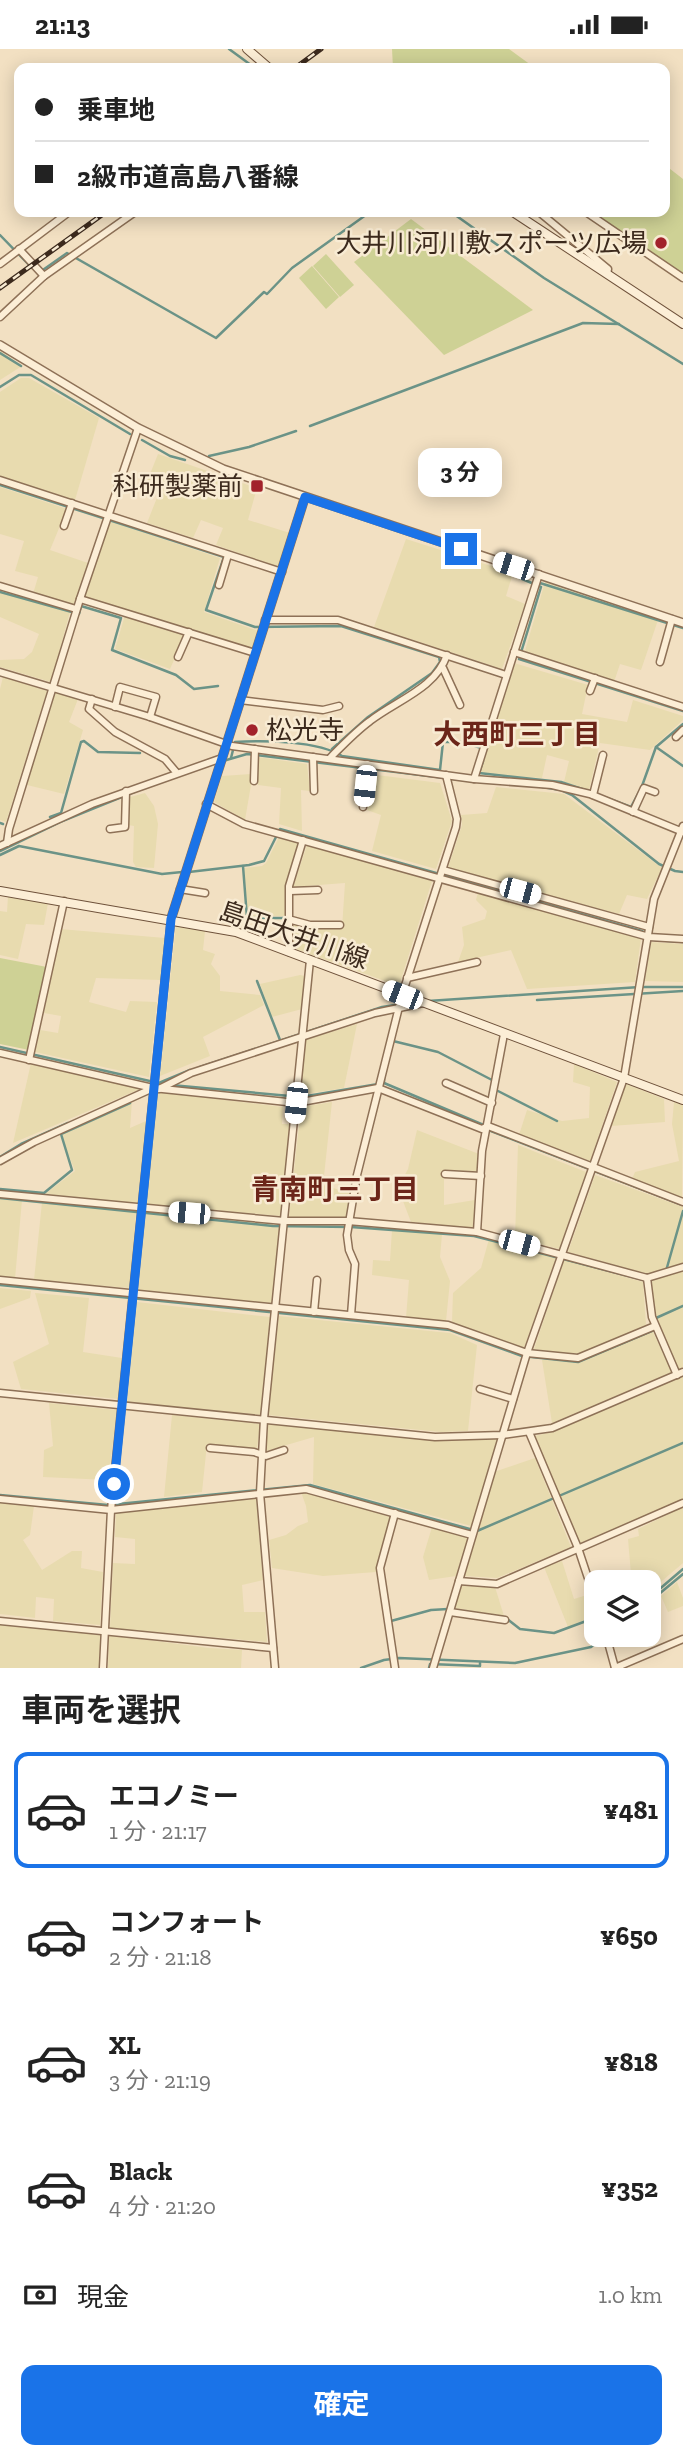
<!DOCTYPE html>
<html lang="ja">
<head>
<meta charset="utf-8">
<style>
	:root { --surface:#fff; --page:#f2f2f2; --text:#222; --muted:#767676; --line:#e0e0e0; --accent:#1a73e8 }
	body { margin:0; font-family:"Zilla Slab","Noto Sans JP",serif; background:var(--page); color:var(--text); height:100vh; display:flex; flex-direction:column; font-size:26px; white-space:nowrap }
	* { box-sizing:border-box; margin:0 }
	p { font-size:23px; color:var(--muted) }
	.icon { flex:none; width:38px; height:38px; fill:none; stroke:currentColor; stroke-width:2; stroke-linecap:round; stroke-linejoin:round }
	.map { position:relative; height:1619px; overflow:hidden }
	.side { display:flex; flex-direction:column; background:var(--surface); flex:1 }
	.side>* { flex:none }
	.hud { position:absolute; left:14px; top:14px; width:656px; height:154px; border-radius:14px; box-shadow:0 4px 18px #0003; display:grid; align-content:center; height:154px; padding:0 21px; background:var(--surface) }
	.fabs { position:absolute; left:584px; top:1521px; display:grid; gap:14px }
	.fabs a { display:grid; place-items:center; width:77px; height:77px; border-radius:14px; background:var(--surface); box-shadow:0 4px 18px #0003; font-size:35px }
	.end { position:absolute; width:32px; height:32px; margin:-16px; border:9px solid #1a73e8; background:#fff; box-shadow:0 0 0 4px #fff }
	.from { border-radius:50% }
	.bubble { position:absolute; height:49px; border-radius:14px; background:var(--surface); box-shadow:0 4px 18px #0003; font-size:23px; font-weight:700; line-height:49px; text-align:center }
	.car { position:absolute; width:21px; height:42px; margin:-21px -10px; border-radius:9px; box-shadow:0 0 5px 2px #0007; background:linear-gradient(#fff 24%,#345 0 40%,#fff 0 76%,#345 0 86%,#fff 0) }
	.hud b { display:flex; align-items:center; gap:24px; height:66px; font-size:26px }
	.hud b+b { border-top:2px solid var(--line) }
	.hud i { width:18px; height:18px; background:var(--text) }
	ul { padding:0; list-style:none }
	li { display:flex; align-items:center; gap:21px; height:116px; margin:0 14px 10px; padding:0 7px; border:4px solid transparent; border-radius:14px }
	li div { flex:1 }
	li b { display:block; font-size:26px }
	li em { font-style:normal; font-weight:700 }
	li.current { border-color:var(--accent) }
	li>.icon { width:63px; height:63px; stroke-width:1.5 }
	h2 { padding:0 21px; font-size:32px; line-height:84px }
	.pay { display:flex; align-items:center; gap:18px; height:77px; padding:0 21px; font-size:26px }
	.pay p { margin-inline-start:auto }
	.button { display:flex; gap:14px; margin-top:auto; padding:14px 21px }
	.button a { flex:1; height:80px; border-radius:14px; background:var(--accent); color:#fff; font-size:28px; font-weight:700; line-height:80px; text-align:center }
	.status { display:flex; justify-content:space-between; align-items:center; height:49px; padding:0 35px; background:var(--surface); direction:ltr }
	.status svg { height:19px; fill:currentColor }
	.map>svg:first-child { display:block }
	.farmland { fill:#e8dbaf }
	.green { fill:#ced195 }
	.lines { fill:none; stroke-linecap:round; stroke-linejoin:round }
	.stream { stroke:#6b9387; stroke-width:2.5 }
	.minor-casing { stroke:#8e7157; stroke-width:9 }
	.tertiary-casing { stroke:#8e7157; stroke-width:10 }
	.secondary-casing { stroke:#6f523b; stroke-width:10 }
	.minor { stroke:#fceed6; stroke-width:6 }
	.tertiary { stroke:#fceed6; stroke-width:7 }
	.secondary { stroke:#fceed6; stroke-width:8 }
	.rail-casing { stroke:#3c2a1d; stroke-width:5 }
	.rail { stroke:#f8ebd3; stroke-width:2.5; stroke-dasharray:8; stroke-linecap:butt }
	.route { stroke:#1a73e8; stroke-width:9 }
	.poi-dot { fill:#a2222b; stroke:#f8ebd3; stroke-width:2.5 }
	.labels { text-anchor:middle; stroke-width:5; stroke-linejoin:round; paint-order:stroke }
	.poi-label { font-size:26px; fill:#3c2a1d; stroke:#f8ebd3; text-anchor:end }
	.street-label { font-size:26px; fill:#3c2a1d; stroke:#f8ebd3 }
	.neighbourhood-label { font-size:28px; font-weight:bold; fill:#6c2519; stroke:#f8ebd3 }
</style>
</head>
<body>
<div class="status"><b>21:13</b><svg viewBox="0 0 49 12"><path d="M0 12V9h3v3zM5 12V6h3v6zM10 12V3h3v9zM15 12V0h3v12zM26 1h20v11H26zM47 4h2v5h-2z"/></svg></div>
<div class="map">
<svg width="683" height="1619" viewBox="0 0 683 1619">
	<rect width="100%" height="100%" fill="#f2e0c2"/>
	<!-- farmland -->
	<g class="farmland">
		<polygon points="0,302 22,317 0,331"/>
		<polygon points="21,329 29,329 99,369 75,451 0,427 0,343"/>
		<polygon points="158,405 257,439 248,471 290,484 278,518 216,496 223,479 201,471 193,489 147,474 160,441 146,435"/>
		<polygon points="0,438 67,460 50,501 88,514 75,556 33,545 38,528 15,522 24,492 0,485"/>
		<polygon points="108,472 220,509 204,563 258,582 252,600 83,548"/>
		<polygon points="406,490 513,524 506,547 525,555 502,620 374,578"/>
		<polygon points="545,533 658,571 641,621 620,615 614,633 525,602"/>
		<polygon points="0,542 70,563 51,633 0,618 0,611 24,610 32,603 39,585 0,568"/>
		<polygon points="125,566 185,586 170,620 115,600"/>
		<polygon points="514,614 588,636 582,665 627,673 633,651 683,667 683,671 650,701 600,694 589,741 564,733 569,712 547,706 542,729 480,725"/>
		<polygon points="3,628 47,642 6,773 0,771 0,640"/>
		<polygon points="56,643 78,650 69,673 83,681 64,745 27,736 53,647"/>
		<polygon points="257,708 307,715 310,742 301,741 302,782 279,775 281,739 258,736"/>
		<polygon points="251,725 251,736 245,771 214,753 222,727"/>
		<polygon points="369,725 440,734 452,772 436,820 372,802 381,766 367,761"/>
		<polygon points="496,738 564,745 662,819 647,850 627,846 619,865 448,819 462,776 461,766 487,764"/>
		<polygon points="145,744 154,757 158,775 154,819 136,818 133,813 134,777 128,776 130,748"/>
		<polygon points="279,788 300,793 286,867 248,867 244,819 262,817 266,814"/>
		<polygon points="307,796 432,832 399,937 293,899 292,875 305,879 342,879 345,834 293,838"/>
		<polygon points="478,843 641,889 635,933 527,940 511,901 458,913 464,896 462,878 485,870 487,862 476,851"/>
		<polygon points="8,847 48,854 44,876 26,875 18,910 0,906 0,862 7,863"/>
		<polygon points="176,875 205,882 203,901 215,905 211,915 220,927 220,942 260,946 264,956 203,988 210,1007 160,1027"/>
		<polygon points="60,880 165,889 161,931 96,929 89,953 126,963 130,952 157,953 149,1028 35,1003 40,981 58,984 61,967 44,964"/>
		<polygon points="651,893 683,895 683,933 645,932"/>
		<polygon points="300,926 305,927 302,960 272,968 260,935"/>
		<polygon points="357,975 344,1039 300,1046 305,991"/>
		<polygon points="31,1014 140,1040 13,1094"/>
		<polygon points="574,1015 617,1033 590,1112 519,1086 527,1061 562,1072 589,1069 590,1038 573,1033"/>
		<polygon points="626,1035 664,1050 665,1073 611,1077"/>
		<polygon points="158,1043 283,1058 282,1075 291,1075 281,1167 146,1155"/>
		<polygon points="132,1052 130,1079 146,1072 138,1154 45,1145 75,1122 60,1084"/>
		<polygon points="332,1053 323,1136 350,1144 347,1169 289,1168 301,1058"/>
		<polygon points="674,1053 683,1056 682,1150 632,1130 635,1123 679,1112 672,1075"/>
		<polygon points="417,1081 479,1105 478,1124 444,1122 444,1156 475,1151 474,1179 411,1173 398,1139 408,1120"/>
		<polygon points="518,1096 586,1123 559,1200 515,1189"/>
		<polygon points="595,1126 683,1158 683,1214 648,1225 568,1203"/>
		<polygon points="0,1148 22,1151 15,1230 0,1229"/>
		<polygon points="42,1153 136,1163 130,1239 34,1231"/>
		<polygon points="146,1163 280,1175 272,1254 138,1242"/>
		<polygon points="392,1181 442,1185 440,1208 450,1232 446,1272 406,1269 409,1231 372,1226 373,1211 390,1212"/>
		<polygon points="489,1190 556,1209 524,1299 452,1273 453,1244 481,1219"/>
		<polygon points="564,1211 643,1233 646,1276 578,1306 534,1300"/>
		<polygon points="683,1222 683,1318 679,1320 655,1273 648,1232"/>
		<polygon points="0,1239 31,1242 30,1249 0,1260"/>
		<polygon points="35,1244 89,1249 83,1303 122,1309 118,1350 21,1340 13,1313 49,1295"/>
		<polygon points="137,1253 270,1268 261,1366 127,1353"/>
		<polygon points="279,1267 450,1284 477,1296 468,1382 441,1383 268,1366"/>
		<polygon points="652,1281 672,1323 552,1374 542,1311 581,1312"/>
		<polygon points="683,1327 683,1450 580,1494 535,1387 556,1382"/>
		<polygon points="49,1354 117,1361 108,1431 43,1428 44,1401 53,1397"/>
		<polygon points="172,1366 260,1375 257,1400 207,1395 202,1443 164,1448"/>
		<polygon points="268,1374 439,1391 497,1390 475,1478 313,1435 314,1388 266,1402"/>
		<polygon points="535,1409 571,1498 497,1529 465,1527 494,1423"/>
		<polygon points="306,1442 390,1468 376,1523 323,1527 272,1519 269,1491 286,1486 298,1477 308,1473 306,1457 301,1443"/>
		<polygon points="256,1449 263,1531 242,1536 244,1563 265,1563 267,1593 110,1579 113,1514 135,1515 135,1490 115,1488 116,1464"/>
		<polygon points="0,1454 34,1457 30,1486 23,1491 42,1521 72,1502 82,1502 81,1519 103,1523 100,1576 53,1572 54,1550 36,1548 35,1569 0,1565"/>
		<polygon points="683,1458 683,1514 649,1543 649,1533 616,1533 631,1525 628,1490 639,1487 638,1480"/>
		<polygon points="432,1478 468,1488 456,1527 429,1531 423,1508"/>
		<polygon points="562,1512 574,1550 590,1545 596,1566 568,1578 544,1518"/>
		<polygon points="677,1533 683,1549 683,1557 668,1563 661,1547"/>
		<polygon points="461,1537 495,1538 504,1567 455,1559"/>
		<polygon points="0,1576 101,1586 99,1619 0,1619"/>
		<polygon points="109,1586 209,1599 242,1601 241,1619 108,1619"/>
	</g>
	<!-- green -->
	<g class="green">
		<polygon points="392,0 509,0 535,19 393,19"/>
		<polygon points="665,116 683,130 683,225 593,163 665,163"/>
		<polygon points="411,170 533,261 444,306 354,213"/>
		<polygon points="326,205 354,236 340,248 313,217"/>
		<polygon points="312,217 339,248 326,260 299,229"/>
		<polygon points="0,909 47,918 29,1001 0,995"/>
	</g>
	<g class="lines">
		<!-- stream -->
		<g class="stream">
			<polyline points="229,0 255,19"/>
			<polyline points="451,163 544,229 683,315"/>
			<polyline points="0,186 32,219"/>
			<polyline points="40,223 67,204 216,289 264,243 267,245 292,219 370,163"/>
			<polyline points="0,304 21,317"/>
			<polyline points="0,338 19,326 31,326 130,385"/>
			<polyline points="310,377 583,274 619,275"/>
			<polyline points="142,391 170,407 185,411"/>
			<polyline points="209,407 249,398 296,382"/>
			<polyline points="0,436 224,508 206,561 255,578 341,577 439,608 440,613 432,624 368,668 332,700"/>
			<polyline points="520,529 541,538 519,610 683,662"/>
			<polyline points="538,537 540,534 683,579"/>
			<polyline points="0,543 79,565 81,557 121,569 112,601 176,626 194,640 218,637"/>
			<polyline points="683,675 656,698 683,717"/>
			<path d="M231,709L235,693C263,691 319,692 342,707L440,721L443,693H463L481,699"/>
			<polyline points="483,712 479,724 561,733 588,742"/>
			<polyline points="213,715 247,705 462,731"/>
			<polyline points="642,737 656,698"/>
			<polyline points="542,738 561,741 572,746 659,815 675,822 683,823"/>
			<polyline points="607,749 631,758 639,743"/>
			<polyline points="50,768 61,764 81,693 84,692 98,703 140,704"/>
			<polyline points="0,774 3,775"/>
			<polyline points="0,802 60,773 134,743"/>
			<polyline points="0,806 19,797 162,825 182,823"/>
			<polyline points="243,817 247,869 286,869"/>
			<polyline points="189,823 249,816 264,812 280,780 642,882 647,885"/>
			<polyline points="655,891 683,893"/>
			<polyline points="257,932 280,991"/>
			<polyline points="537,951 683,942"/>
			<polyline points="428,952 640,938 683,938"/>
			<polyline points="393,992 438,1003 492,1031"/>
			<polyline points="0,998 154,1033"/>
			<polyline points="200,1018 382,958 414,953"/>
			<polyline points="384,1034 486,1077"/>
			<polyline points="154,1036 190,1021"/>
			<polyline points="171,1036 301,1048 384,1034 384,1029"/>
			<polyline points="498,1042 557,1072"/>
			<polyline points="491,1082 680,1155"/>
			<polyline points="0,1108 21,1095 68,1074"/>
			<polyline points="0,1140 44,1144 72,1121 61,1085 130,1054"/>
			<polyline points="0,1149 273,1177 351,1178 474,1187 644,1231"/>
			<polyline points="666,1222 683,1162"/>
			<polyline points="0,1236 450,1281 522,1307 578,1313 654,1281"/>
			<polyline points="656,1269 683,1257"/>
			<polyline points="0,1446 108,1456 310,1436 477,1482 683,1394"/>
			<polyline points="649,1545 655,1542 659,1545 683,1525"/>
			<polyline points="649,1549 683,1520"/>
			<polyline points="506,1569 520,1580 554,1584 597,1568"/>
			<polyline points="391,1572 431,1561 448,1560"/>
			<polyline points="361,1619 384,1611 399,1609 515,1614 591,1598 605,1588"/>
			<polyline points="429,1619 430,1615 480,1617 480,1614"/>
		</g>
		<defs>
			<g id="minor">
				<polyline points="539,163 608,220 607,225"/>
				<polyline points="586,163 683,229"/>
				<polyline points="19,200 44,227"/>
				<polyline points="0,215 69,163"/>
				<polyline points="0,268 44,227 135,163"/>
				<polyline points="0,431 282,523"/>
				<polyline points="64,477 72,454"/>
				<polyline points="219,536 228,506"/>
				<polyline points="0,537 76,560"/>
				<polyline points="80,550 255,604"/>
				<polyline points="265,571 338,571 506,626"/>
				<polyline points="514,603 683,658"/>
				<polyline points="178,608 189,583"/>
				<polyline points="660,613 672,570"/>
				<polyline points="443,619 460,656"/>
				<polyline points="0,623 150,668 232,697 474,730 552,736 590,745 683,783"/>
				<polyline points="590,642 595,629"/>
				<polyline points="92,650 89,660 115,683 165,710 176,723"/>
				<polyline points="240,651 323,661 339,657"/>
				<polyline points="115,658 120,638 156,648 150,668"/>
				<polyline points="676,688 683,681"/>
				<polyline points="313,708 314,742"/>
				<path d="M330,709C343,696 355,683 370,672C397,651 435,640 447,606"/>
				<polyline points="474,730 539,525"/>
				<polyline points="254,732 255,700"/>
				<polyline points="593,746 603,706"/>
				<polyline points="206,755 244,775 649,888 683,890"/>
				<polyline points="363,758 367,715"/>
				<polyline points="633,763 644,739 655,743"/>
				<polyline points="110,780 125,778 126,742"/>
				<polyline points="7,794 9,780 80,550 138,379"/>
				<polyline points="0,797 92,755 222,709"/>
				<polyline points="443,821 649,878"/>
				<polyline points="180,840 205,844"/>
				<polyline points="290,842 318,841"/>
				<polyline points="288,870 310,876 340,876"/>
				<polyline points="289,903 289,837 303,791"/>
				<polyline points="407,929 477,913"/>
				<polyline points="0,1004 153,1039 296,1054 378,1039 482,1080 488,1077 683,1153"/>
				<polyline points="29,1011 64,852"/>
				<polyline points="446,1034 492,1054"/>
				<polyline points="159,1040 191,1024 375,964 423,954"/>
				<polyline points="0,1112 34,1093 151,1040"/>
				<polyline points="445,1125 481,1127"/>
				<polyline points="0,1145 284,1172 348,1172 477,1183 647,1229 683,1218"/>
				<polyline points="477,1183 482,1102 504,985"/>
				<polyline points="647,1229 652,1268 677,1326"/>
				<polyline points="0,1231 448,1276 527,1304 578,1309 655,1277"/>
				<polyline points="314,1263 317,1231"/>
				<polyline points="351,1266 355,1215 349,1201 347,1186 357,1126 402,946 456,778 457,770 446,726"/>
				<polyline points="480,1340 513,1350"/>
				<polyline points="0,1344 435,1388 502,1386 552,1379 683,1323"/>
				<polyline points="529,1383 578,1499 597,1556"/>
				<polyline points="210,1399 254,1403 266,1407 284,1401"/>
				<polyline points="0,1450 111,1461 306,1440 472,1486"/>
				<polyline points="459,1532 497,1535 683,1454"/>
				<polyline points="450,1563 505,1571"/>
				<polyline points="0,1572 273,1599"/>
				<polyline points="606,1586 615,1619"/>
				<polyline points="103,1619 111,1461 171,870"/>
				<polyline points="275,1619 260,1444 264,1370 310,911"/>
				<polyline points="395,1619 380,1519 395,1464"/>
				<polyline points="433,1619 527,1304 624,1029 654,850 683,777"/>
				<polyline points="615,1619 683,1590"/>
			</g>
			<g id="tertiary">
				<polyline points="0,296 138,379 223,420 683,574"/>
				<polyline points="171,870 305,448"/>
			</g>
			<g id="secondary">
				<polyline points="247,0 269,19"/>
				<polyline points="513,163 683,275"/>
				<polyline points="0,842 236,883 683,1051"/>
			</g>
		</defs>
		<!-- minor casing -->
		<use href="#minor" class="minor-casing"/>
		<!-- tertiary casing -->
		<use href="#tertiary" class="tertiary-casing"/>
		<!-- secondary casing -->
		<use href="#secondary" class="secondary-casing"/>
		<!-- minor -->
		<use href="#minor" class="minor"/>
		<!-- tertiary -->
		<use href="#tertiary" class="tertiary"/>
		<!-- secondary -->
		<use href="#secondary" class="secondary"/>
		<defs>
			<g id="rail">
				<polyline points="295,19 321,0"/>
				<polyline points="0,239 106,163"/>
			</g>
		</defs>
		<!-- rail casing -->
		<use href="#rail" class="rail-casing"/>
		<!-- rail -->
		<use href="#rail" class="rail"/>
	</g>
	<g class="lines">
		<!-- route -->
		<polyline class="route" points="114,1435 171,870 305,448 461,500"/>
	</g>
	<!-- markers -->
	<g class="poi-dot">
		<circle cx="661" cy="194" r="7"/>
		<rect x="250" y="430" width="14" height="14" rx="3.5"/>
		<circle cx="252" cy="681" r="7"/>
	</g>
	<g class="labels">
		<!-- poi labels -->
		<g class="poi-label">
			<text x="647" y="203">大井川河川敷スポーツ広場</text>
			<text x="243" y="446">科研製薬前</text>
			<text x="266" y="690" text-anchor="start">松光寺</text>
		</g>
		<!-- street labels -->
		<g class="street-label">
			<text transform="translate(294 886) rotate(19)" y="9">島田大井川線</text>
		</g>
		<!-- neighbourhood labels -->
		<g class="neighbourhood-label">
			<text x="517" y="695">大西町三丁目</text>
			<text x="335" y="1150">青南町三丁目</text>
		</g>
	</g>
</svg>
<div class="fabs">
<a><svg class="icon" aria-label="layers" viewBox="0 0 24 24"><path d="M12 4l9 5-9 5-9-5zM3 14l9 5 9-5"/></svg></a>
</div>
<i class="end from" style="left:114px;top:1435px"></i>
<i class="end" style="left:461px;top:500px"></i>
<div class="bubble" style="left:418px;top:399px;width:84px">3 分</div>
<i class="car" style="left:513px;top:517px;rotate:288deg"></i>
<i class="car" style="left:365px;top:737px;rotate:186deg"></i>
<i class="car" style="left:520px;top:842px;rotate:105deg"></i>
<i class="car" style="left:402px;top:946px;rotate:291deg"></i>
<i class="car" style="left:296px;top:1054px;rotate:186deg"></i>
<i class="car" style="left:189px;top:1164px;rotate:275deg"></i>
<i class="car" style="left:519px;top:1194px;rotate:105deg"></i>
<div class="hud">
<b><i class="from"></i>乗車地</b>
<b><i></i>2級市道高島八番線</b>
</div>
</div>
<section class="side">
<h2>車両を選択</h2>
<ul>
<li class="current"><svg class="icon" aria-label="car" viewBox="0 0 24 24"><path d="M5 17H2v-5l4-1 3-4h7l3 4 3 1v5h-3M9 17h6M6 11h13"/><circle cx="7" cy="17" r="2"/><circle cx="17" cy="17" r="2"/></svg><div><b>エコノミー</b><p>1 分 · 21:17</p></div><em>¥481</em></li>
<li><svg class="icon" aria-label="car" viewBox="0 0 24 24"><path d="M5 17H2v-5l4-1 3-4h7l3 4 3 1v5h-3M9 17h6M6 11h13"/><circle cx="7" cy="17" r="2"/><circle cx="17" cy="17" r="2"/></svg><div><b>コンフォート</b><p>2 分 · 21:18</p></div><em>¥650</em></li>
<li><svg class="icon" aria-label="car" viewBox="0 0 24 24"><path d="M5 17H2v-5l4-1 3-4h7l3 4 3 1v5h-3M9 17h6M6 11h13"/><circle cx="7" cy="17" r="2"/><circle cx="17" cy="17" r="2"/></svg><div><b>XL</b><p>3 分 · 21:19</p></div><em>¥818</em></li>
<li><svg class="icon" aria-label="car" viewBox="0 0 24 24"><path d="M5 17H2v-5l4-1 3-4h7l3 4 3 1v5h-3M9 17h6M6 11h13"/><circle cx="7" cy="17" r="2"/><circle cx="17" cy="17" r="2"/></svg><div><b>Black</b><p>4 分 · 21:20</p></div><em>¥352</em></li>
</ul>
<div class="pay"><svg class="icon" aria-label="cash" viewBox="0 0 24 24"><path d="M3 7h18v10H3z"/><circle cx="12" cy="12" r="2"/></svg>現金<p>1.0 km</p></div>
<div class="button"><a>確定</a></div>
</section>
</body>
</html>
